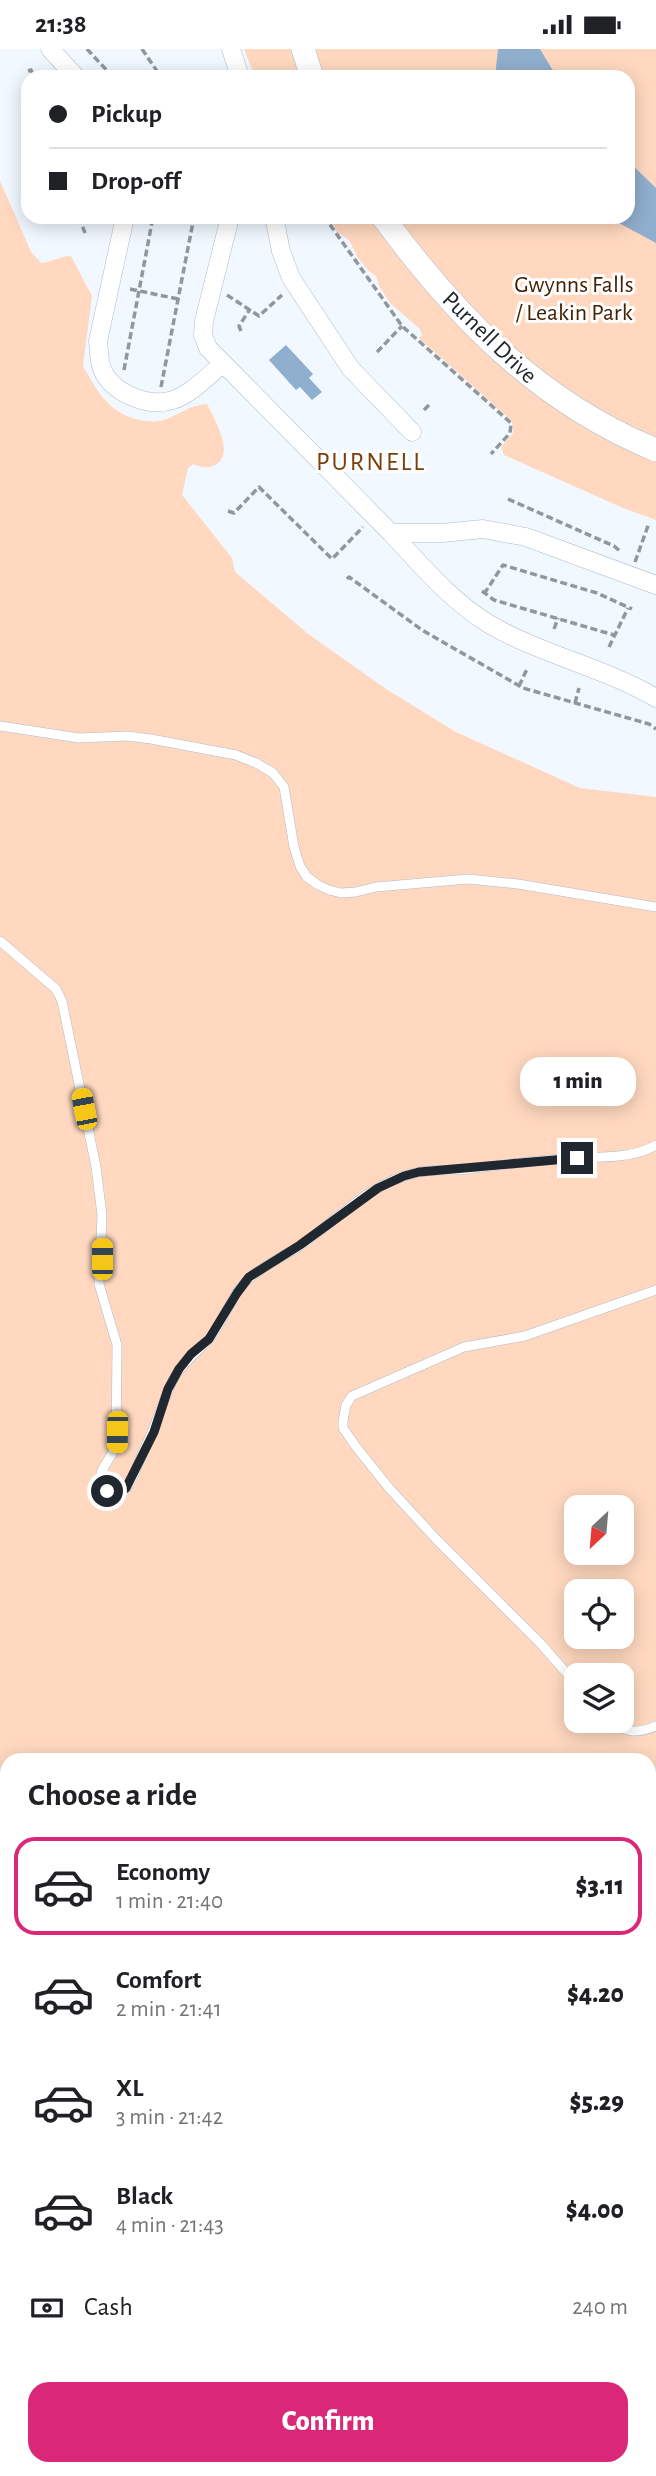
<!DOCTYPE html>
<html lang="en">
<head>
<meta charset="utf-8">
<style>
	:root { --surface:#fff; --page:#f2f2f2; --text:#202124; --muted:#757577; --line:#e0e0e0; --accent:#db2777 }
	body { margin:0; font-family:"Alegreya Sans",sans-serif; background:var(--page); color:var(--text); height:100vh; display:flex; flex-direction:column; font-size:26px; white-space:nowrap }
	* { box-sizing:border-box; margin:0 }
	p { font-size:23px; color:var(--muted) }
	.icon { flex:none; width:38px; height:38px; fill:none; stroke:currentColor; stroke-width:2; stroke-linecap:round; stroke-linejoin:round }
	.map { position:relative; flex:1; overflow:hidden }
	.side { position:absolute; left:0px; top:1704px; width:656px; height:723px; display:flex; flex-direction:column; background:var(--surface); border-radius:21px 21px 0 0; box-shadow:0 4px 18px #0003 }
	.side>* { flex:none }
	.banner { position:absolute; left:21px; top:21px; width:614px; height:154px; border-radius:21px; box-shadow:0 4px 18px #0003; display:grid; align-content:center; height:154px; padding:0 28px; background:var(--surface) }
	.needle { width:46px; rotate:206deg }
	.controls { position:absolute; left:564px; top:1446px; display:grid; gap:14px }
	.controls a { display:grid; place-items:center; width:70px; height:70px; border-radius:14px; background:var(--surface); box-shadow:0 4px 18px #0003; font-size:35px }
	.end { position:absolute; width:32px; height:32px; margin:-16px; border:9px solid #21272e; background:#fff; box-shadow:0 0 0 4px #fff }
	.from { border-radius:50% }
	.bubble { position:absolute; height:49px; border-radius:21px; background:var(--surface); box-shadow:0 4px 18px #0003; font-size:23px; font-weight:800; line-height:49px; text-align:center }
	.car { position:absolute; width:21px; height:42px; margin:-21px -10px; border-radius:9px; box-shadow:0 0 5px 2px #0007; background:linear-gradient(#f5c518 24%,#345 0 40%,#f5c518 0 76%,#345 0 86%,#f5c518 0) }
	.banner b { display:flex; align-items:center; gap:24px; height:66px; font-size:26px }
	.banner b+b { border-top:2px solid var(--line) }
	.banner i { width:18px; height:18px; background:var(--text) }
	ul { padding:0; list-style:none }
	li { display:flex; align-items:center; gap:21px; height:98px; margin:0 14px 10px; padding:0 14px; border:4px solid transparent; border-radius:21px }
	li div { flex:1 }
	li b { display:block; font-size:26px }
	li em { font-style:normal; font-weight:800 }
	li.current { border-color:var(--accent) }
	li>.icon { width:63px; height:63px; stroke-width:1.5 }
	h2 { padding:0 28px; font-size:32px; line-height:84px }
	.pay { display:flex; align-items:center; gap:18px; height:77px; padding:0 28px; font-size:26px }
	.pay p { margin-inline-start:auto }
	.primary-button { display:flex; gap:14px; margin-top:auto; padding:14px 28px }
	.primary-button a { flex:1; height:80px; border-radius:21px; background:var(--accent); color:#fff; font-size:28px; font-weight:800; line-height:80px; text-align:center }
	.status { display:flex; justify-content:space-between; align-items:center; height:49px; padding:0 35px; background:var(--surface); direction:ltr }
	.status svg { height:19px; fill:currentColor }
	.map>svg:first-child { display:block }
	.green { fill:#ffd8bf; fill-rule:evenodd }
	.water { fill:#90aecd }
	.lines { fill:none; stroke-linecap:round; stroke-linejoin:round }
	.service-casing { stroke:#acbccc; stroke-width:10 }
	.minor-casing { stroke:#acbccc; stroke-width:19 }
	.tertiary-casing { stroke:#acbccc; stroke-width:24 }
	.path { stroke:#90979e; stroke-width:3.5; stroke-dasharray:7 3.5; stroke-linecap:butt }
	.service { stroke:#fff; stroke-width:9 }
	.minor { stroke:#fff; stroke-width:18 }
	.tertiary { stroke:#fff; stroke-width:23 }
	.route { stroke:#21272e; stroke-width:9 }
	.labels { text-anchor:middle; stroke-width:6; stroke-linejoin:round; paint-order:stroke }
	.park-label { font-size:24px; fill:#442102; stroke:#fff }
	.street-label { font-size:24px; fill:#21272e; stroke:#fff }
	.neighbourhood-label { font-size:26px; letter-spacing:2px; fill:#7a400c; stroke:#fff }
</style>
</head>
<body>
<div class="status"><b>21:38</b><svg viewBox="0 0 49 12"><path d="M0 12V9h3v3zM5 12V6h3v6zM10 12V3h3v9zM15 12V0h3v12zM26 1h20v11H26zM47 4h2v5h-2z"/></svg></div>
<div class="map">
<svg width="656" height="2427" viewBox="0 0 656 2427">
	<rect width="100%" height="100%" fill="#f1f8ff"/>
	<!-- green -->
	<g class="green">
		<polygon points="244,0 295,0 304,28 255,28"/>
		<polygon points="309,0 656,0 656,394 622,378 510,304 390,168 628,168 628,28 319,28"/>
		<path d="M0,132L31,203L41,214C52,213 60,207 71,207L92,247L83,317C90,329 97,343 107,353C120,368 148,377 167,370C181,364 191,356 207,355C214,370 236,405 215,416C207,420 200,418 193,415L188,419L182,446L232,509L235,523L307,584L386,640L456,683L580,739L656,748V1833L649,1836V1712H7V1862L0,1855ZM576,1458H621V1503H576ZM576,1542H621V1587H576ZM576,1626H621V1671H576Z"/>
		<polygon points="330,168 370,168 436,247 656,410 656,471 623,459 504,406 501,398 513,384 512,372 419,289 422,286 420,280 391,255 379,237 376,227 369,222 358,209 349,191 337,183"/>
	</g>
	<!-- water -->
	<g class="water">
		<polygon points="498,0 540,0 552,20 561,28 495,28"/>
		<polygon points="628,112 656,139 656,194 617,173 612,168 628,168"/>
		<polygon points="286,296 313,325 309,329 322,343 312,351 300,338 296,341 269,311"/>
	</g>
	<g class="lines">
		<defs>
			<g id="service">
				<polyline points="0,677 79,689 127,687 151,690 236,706 256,714 273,724 284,738 294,798 300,817 307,828 318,836 329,841 341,844 356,843 376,838 468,830 518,835 656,858"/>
				<path d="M0,892L56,940L62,952L96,1118L102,1166L99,1235L117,1296L116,1397C112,1408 96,1424 101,1434C106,1444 117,1448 126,1439C135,1428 138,1413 144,1401C154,1381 160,1362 168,1342C177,1317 194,1307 210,1289C226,1270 231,1243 251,1228C266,1215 284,1207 300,1197C337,1171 370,1134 415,1124C432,1120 451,1122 468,1120C503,1116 538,1111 573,1109C600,1108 632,1110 656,1096"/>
				<polyline points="576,1635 542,1596 437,1491 389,1439 357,1399 343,1379 343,1372 346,1356 352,1347 464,1298 525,1287 656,1241"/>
				<path d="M608,1671C625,1684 637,1685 656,1677"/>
			</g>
			<g id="minor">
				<polyline points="50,0 76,28"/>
				<polyline points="231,0 240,28"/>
				<path d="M125,168L98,292C99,302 99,311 102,320C112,344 148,359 173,351C191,345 207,328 222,315"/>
				<polyline points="230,168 204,272 203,286 208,299 391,484 442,484 483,480 526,488 656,536"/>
				<polyline points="274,168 281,202 291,229 351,320 412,383"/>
				<path d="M391,484C421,516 451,552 489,575C542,606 603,618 656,649"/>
				<polyline points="0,1873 7,1880"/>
				<polyline points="0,2102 7,2103"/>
				<polyline points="649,2135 656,2132"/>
				<polyline points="0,2344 7,2345"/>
				<polyline points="367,2427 368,2420"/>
				<polyline points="607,2427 608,2420"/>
			</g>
			<g id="tertiary">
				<polyline points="303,0 312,28"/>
				<path d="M383,168C456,268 539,353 656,401"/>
			</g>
		</defs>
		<!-- service casing -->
		<use href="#service" class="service-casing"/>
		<!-- minor casing -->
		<use href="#minor" class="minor-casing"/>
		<!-- tertiary casing -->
		<use href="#tertiary" class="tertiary-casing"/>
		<!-- path -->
		<g class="path">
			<polyline points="87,0 113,28"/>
			<polyline points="142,0 161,28"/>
			<polyline points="28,22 31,21 34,28"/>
			<polyline points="79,168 85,184"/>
			<polyline points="323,172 326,170 402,277 511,374 510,384 491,405"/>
			<polyline points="130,240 178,250"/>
			<polyline points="227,246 259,267 282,246"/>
			<polyline points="241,282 239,277 250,260"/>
			<polyline points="377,303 402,277"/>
			<polyline points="124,321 153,168"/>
			<polyline points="161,338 194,168"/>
			<polyline points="424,361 431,354"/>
			<polyline points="508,450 614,497 621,503"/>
			<polyline points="228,462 234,464 259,438 332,510 363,478"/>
			<polyline points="635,513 649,474"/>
			<polyline points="347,530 349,528 422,581 523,639 649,675 656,680"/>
			<polyline points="482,542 494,551 614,586"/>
			<polyline points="484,545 503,516 597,544 632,560"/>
			<polyline points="554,580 558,569"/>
			<polyline points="609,598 628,559"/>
			<polyline points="519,637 527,620"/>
			<polyline points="575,654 579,639"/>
		</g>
		<!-- service -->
		<use href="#service" class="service"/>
		<!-- minor -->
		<use href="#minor" class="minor"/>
		<!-- tertiary -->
		<use href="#tertiary" class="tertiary"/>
	</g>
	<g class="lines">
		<!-- route -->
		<polyline class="route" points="107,1442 119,1444 126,1439 154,1383 168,1340 179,1320 191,1305 209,1290 237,1244 249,1228 300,1196 378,1139 404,1127 419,1123 577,1109"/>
	</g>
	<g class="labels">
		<!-- park labels -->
		<g class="park-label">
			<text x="574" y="243">Gwynns Falls<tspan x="574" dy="28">/ Leakin Park</tspan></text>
		</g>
		<!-- street labels -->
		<g class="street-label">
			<text transform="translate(490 288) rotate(44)" y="8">Purnell Drive</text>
		</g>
		<!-- neighbourhood labels -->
		<g class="neighbourhood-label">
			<text x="371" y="421">PURNELL</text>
		</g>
	</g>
</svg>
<div class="controls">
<a><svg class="needle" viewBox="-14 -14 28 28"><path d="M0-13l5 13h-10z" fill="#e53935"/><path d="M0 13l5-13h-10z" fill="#757577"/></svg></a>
<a><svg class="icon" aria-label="locate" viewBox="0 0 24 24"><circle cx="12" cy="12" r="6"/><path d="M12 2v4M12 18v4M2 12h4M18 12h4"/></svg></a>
<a><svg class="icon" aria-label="layers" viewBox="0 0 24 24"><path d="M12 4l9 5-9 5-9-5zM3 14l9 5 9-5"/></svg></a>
</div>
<i class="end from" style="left:107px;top:1442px"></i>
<i class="end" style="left:577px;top:1109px"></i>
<div class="bubble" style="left:520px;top:1008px;width:116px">1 min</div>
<i class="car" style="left:84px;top:1060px;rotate:349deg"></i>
<i class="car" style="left:102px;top:1210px;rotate:0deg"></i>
<i class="car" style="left:117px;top:1383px;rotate:181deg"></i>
<div class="banner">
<b><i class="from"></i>Pickup</b>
<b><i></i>Drop-off</b>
</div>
<section class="side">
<h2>Choose a ride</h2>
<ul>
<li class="current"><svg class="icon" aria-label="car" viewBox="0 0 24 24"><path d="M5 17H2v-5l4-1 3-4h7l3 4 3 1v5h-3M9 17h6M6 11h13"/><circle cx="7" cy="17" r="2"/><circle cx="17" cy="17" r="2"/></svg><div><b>Economy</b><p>1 min · 21:40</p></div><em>$3.11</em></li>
<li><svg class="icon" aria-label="car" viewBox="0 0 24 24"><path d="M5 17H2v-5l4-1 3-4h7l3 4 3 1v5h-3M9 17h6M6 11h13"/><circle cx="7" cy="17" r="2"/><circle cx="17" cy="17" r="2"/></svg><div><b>Comfort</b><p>2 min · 21:41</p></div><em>$4.20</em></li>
<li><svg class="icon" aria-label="car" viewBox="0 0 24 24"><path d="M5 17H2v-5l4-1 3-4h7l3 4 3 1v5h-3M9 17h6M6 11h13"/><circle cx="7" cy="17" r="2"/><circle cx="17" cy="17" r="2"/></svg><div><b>XL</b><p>3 min · 21:42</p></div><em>$5.29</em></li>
<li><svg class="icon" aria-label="car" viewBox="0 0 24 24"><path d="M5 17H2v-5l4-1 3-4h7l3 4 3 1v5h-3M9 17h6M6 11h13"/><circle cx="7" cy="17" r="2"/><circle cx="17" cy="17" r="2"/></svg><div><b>Black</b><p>4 min · 21:43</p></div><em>$4.00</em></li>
</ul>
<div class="pay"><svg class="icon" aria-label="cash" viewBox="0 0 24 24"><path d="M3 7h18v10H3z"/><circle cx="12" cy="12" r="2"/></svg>Cash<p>240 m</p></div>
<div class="primary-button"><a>Confirm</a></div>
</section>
</div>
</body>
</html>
